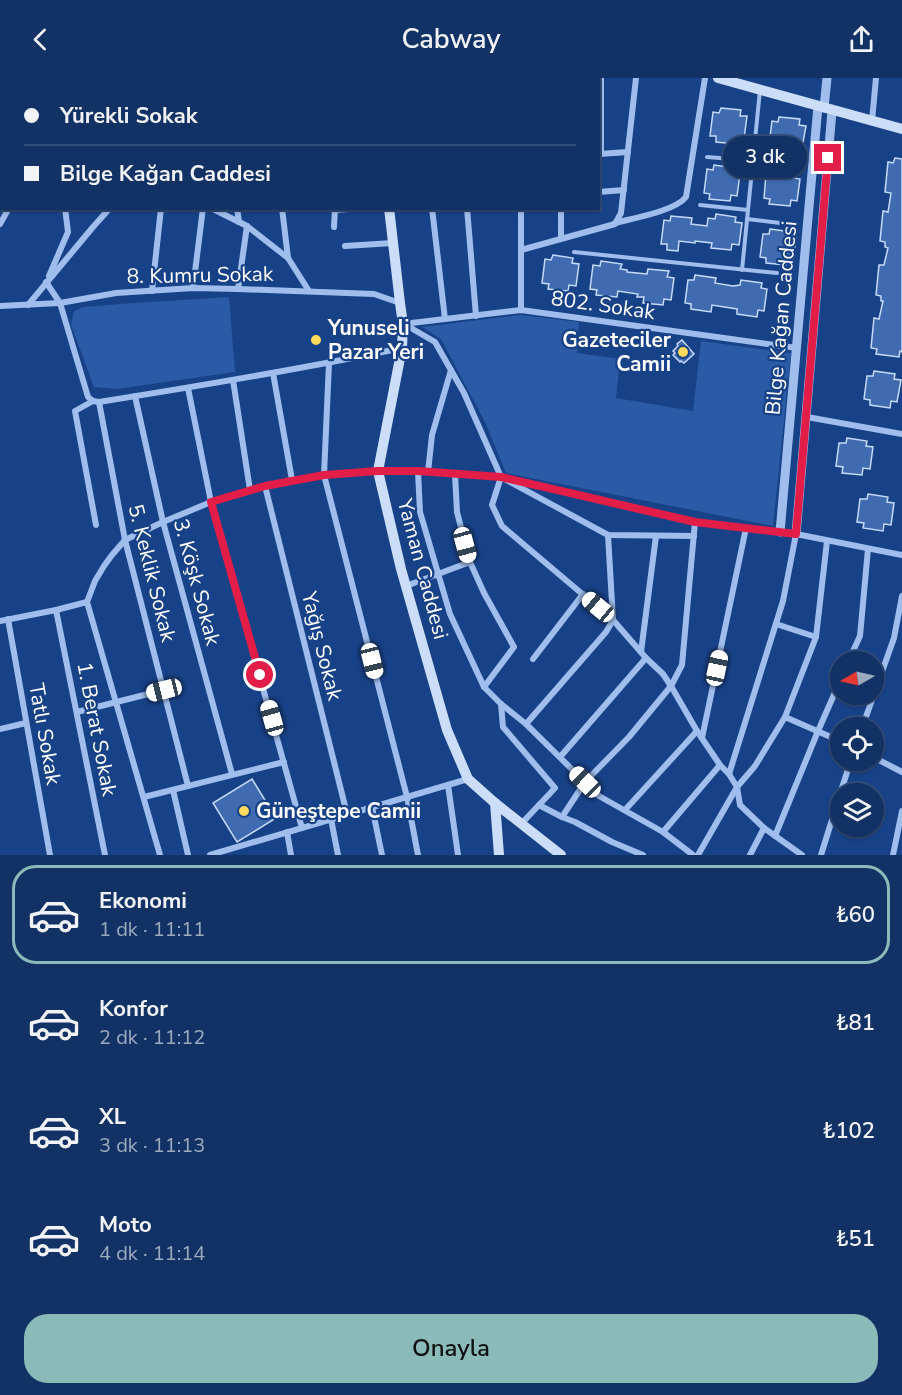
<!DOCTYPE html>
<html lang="tr">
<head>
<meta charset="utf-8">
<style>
	:root { --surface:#123266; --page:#1f3e6f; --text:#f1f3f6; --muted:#9caabf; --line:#314d7a; --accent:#8bbbb9 }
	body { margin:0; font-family:"Nunito Sans",sans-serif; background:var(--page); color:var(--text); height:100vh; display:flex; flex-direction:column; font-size:22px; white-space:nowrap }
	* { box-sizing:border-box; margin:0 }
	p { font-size:20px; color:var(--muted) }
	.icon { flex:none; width:33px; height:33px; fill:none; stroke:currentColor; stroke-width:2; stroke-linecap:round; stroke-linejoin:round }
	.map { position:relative; height:777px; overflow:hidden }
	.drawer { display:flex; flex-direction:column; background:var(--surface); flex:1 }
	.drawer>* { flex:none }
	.banner { position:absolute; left:0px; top:0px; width:600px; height:132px; box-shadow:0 2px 4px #0004,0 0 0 2px var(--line); display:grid; align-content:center; height:132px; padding:0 24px; background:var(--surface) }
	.needle { width:39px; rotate:261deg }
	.buttons { position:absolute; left:830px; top:573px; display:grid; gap:12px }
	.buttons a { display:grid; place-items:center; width:54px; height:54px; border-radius:50%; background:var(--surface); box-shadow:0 2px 4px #0004,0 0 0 2px var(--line); font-size:30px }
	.end { position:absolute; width:27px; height:27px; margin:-14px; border:8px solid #e11d48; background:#fff; box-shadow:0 0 0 3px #fff }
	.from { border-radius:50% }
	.bubble { position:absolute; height:42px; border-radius:21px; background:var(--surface); box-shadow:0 2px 4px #0004,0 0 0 2px var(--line); font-size:20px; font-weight:600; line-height:42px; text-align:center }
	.car { position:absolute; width:18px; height:36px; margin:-18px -9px; border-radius:8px; box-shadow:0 0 4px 2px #0007; background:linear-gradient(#fff 24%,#345 0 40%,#fff 0 76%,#345 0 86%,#fff 0) }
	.banner b { display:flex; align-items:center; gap:21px; height:57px; font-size:22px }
	.banner b+b { border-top:2px solid var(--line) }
	.banner i { width:15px; height:15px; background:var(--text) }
	ul { padding:10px 0 0; list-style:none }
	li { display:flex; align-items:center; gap:18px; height:99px; margin:0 12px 9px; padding:0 12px; border:3px solid transparent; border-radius:24px }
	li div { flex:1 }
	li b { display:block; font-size:22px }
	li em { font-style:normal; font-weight:600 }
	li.on { border-color:var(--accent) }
	li>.icon { width:54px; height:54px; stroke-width:1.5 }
	.button { display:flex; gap:12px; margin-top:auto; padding:12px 24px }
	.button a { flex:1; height:69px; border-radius:24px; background:var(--accent); color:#111; font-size:24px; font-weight:600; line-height:69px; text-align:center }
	header { display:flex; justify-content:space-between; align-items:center; height:78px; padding:0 24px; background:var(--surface); font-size:27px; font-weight:600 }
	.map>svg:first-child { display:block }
	.green { fill:#2b5aa6 }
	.building { fill:#406bb1; stroke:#c5dafa; stroke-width:1.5 }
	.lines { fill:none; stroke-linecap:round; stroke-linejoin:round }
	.service { stroke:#9fbeed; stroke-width:4 }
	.minor { stroke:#9fbeed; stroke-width:6 }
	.tertiary { stroke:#9fbeed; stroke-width:9 }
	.secondary { stroke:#ccddf9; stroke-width:10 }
	.route { stroke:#e11d48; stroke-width:8 }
	.poi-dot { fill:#ffda5c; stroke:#184288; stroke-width:2 }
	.labels { text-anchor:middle; stroke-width:4.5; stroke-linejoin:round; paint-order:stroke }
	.street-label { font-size:21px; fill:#fff; stroke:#184288 }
	.poi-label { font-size:21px; font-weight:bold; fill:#fff; stroke:#184288; text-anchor:start }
</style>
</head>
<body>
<header><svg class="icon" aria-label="back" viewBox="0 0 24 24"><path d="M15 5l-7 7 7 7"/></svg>Cabway<svg class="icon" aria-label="share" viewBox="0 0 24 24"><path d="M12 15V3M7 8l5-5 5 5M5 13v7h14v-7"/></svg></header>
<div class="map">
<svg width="902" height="777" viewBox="0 0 902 777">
	<rect width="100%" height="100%" fill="#184288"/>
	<!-- green -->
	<g class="green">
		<polygon points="229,219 235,294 117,311 94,309 71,247 74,233 84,229 120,226"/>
		<polygon points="521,237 579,244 577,275 620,281 616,320 693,333 701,263 791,275 773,448 506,395 485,344 441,261 422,249"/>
	</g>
	<!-- building -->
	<g class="building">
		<polygon points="721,30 741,32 740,38 747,38 744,61 737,60 736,66 716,64 716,58 710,58 713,34 719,35"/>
		<polygon points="779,39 800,41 799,47 806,48 802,70 796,69 795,75 775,73 775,68 769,67 772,43 778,44"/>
		<polygon points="895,80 902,81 902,274 900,273 899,279 876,276 877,271 871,270 874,240 879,241 883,223 881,223 881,218 876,217 879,187 884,187 888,170 885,169 885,164 880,163 883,133 888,134 891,115 885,114 888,84 893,85"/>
		<polygon points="714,87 735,90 733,95 740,96 737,118 731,117 730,123 709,121 710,116 704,115 707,91 713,92"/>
		<polygon points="774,92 795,95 794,100 800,101 797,123 791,122 790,128 769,126 770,121 764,120 766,96 773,97"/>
		<polygon points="716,136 736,139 735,144 742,145 739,167 732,166 731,172 711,170 712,165 695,163 695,165 679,163 678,173 667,172 667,166 661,166 664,142 670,143 671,138 692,140 691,146 707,148 708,140 715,141"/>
		<polygon points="770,151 791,154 790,159 796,160 793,182 787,181 786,187 766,185 766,180 760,179 763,156 769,156"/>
		<polygon points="553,177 573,180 572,185 579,186 576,208 569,207 568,213 548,211 549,206 542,205 545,181 551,182"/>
		<polygon points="601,183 622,186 620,191 627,192 627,194 647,196 648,191 669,193 667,199 674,200 671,222 664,221 663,227 643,225 644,219 637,219 638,216 618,213 617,219 596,217 597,212 590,211 593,187 600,188"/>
		<polygon points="695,197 716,200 715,205 733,208 740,207 741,202 762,205 761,210 767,211 764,233 758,232 757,239 737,236 737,231 712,227 711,234 691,231 691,226 685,225 688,202 694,202"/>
		<polygon points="682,262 694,276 684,285 681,283 680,284 673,277 675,275 673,273 678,268 677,266"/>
		<polygon points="874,293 895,296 894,301 901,302 897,324 891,323 890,330 870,327 870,322 864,321 867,298 873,298"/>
		<polygon points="847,360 867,363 866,368 873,369 870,391 863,390 862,397 842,395 843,389 836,388 839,365 846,365"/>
		<polygon points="868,416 888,419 887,424 894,425 891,447 884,446 883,453 863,450 864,445 857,444 860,421 867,421"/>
		<polygon points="252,701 276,740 237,764 213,725"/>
	</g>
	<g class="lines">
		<!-- service -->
		<g class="service">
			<polyline points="707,79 795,86"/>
			<polyline points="700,127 748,132"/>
			<polyline points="747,141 788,146"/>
			<polyline points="574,174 777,195"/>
			<polyline points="742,192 760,12"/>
		</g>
		<!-- minor -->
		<g class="minor">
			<polyline points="35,0 37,2"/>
			<polyline points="202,0 202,2"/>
			<polyline points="244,0 244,2"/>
			<polyline points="290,0 290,2"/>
			<polyline points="332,0 332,2"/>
			<polyline points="418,0 418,2"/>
			<polyline points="456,0 456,2"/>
			<polyline points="560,0 560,2"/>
			<polyline points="160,2 160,0"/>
			<polyline points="520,2 520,0"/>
			<polyline points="872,43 876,0"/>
			<polyline points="599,76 628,74"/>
			<polyline points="601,76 601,0"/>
			<polyline points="0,111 2,112"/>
			<polyline points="598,114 624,112"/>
			<polyline points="211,130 247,148 288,180 309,213"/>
			<polyline points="237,130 239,144"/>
			<polyline points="282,130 288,180"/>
			<polyline points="432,130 445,241"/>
			<polyline points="467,130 476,238"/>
			<polyline points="521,130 521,232"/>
			<polyline points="561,130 561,160"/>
			<polyline points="335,132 361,130"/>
			<path d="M615,145C634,140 675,133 686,119L705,0"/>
			<polyline points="0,146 9,130"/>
			<polyline points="334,149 335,131"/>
			<polyline points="345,168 393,165"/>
			<polyline points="521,172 615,146 621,135 636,0"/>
			<polyline points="49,198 68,154 65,130"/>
			<polyline points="46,204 60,225 88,319 93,323"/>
			<polyline points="193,210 203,130"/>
			<polyline points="238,211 247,148"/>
			<polyline points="152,213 161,130"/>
			<polyline points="28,227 93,149 110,130"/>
			<polyline points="0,228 60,225 116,215 193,210 238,211 374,216 400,225"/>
			<polyline points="403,246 521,232 797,270"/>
			<polyline points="404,246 435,264 464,315 501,399 608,457 694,458"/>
			<polyline points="329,285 324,397 407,719 418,777"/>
			<polyline points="273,295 292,402"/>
			<polyline points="233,302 250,412"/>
			<polyline points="188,310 211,424 302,750"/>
			<polyline points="135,318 163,444 232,696"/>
			<polyline points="99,324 125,462 188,708"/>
			<polyline points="807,339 902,356"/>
			<polyline points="418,393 420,434 450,536 484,609 501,626 526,646 599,718 663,754 693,777"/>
			<polyline points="428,394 432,357 451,292"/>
			<polyline points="455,396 457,434 470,484 484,515 514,569 484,609"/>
			<polyline points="501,399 492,427 502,448 613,542 606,554 526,646"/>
			<polyline points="265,408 347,736"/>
			<path d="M96,447L75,333L93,323L99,324C200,308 301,291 402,270"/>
			<polyline points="608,457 613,542 646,580 663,596 671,608 697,653 720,687 729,696 737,709 740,727 764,750 802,777"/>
			<polyline points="406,508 470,484"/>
			<polyline points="87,524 160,777"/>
			<polyline points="56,532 105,777"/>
			<polyline points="8,541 50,777"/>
			<polyline points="0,543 56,532 87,524 95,503 104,488 112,477 125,462 163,444 211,424 265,408 324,397 378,393 418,393 501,399 695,444 796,456 902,477"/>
			<polyline points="776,546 816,559"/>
			<polyline points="641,574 656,458"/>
			<polyline points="533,581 583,516"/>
			<polyline points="848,584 860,558 868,471"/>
			<polyline points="501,626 503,649 555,710 539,727"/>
			<polyline points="77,634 164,612"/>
			<polyline points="785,639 840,663"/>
			<polyline points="862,650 894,560 902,518"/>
			<polyline points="0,651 26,645"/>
			<polyline points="702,660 746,450"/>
			<polyline points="560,679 646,580"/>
			<polyline points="873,679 902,694"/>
			<polyline points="729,696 783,523 796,456"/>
			<polyline points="448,707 458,777"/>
			<polyline points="173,712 188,777"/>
			<polyline points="840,716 851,682"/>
			<polyline points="144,719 284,684"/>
			<polyline points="372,729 382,777"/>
			<polyline points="625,732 697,653"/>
			<polyline points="562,739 585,704 629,659 671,608 682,587 695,444"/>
			<polyline points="331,741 338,777"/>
			<polyline points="521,746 539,727 562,739 575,744 612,764 643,777"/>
			<polyline points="287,754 291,777"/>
			<polyline points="663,754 720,687"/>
			<polyline points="775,758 818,653 840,603"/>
			<polyline points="210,777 468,701"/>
			<polyline points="698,777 737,709 755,688 785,639 816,559 827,463"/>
			<polyline points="750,777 764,750"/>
			<polyline points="821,777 840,716"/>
			<polyline points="893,777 902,733"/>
		</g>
		<!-- tertiary -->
		<g class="tertiary">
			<polyline points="824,30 827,0"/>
			<polyline points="780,454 818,28"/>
			<polyline points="796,456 832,33"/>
		</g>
		<!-- secondary -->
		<g class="secondary">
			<polyline points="375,0 375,2"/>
			<polyline points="718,0 902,51"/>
			<polyline points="91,2 99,0"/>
			<polyline points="0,42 2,41"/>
			<polyline points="389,130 400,225 403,246 402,270 378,393 401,491 447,652 468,701 495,725 561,777"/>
			<polyline points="495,725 499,777"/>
		</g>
	</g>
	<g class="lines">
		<!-- route -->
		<polyline class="route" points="260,597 211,424 265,408 324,397 378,393 418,393 501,399 695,444 796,456 828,80"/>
	</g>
	<!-- markers -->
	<g class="poi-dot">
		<circle cx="316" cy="262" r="6"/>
		<circle cx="683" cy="274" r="6"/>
		<circle cx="244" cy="733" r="6"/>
	</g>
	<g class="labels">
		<!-- street labels -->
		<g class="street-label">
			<text transform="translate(200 197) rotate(-1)" y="7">8. Kumru Sokak</text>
			<text transform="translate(603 227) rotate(8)" y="7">802. Sokak</text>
			<text transform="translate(781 240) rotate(-85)" y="7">Bilge Kağan Caddesi</text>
			<text transform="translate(423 491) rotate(75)" y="7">Yaman Caddesi</text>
			<text transform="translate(152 495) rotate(76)" y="7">5. Keklik Sokak</text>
			<text transform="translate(197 504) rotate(75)" y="7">3. Köşk Sokak</text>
			<text transform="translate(322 568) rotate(76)" y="7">Yağış Sokak</text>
			<text transform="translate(97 651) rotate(79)" y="7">1. Berat Sokak</text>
			<text transform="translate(45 656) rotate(80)" y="7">Tatlı Sokak</text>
		</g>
		<!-- poi labels -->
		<g class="poi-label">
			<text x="328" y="257">Yunuseli<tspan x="328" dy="24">Pazar Yeri</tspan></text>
			<text x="671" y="269" text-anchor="end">Gazeteciler<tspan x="671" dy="24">Camii</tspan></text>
			<text x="256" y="740">Güneştepe Camii</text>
		</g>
	</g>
</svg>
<div class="buttons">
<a><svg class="needle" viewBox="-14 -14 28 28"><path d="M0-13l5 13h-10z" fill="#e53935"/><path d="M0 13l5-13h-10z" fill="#9caabf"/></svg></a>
<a><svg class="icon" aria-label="locate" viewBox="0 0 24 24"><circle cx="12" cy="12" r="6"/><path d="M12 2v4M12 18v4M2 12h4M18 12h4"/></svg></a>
<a><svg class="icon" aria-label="layers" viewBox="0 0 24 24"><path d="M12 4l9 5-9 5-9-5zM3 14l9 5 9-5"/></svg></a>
</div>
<i class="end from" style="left:260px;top:597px"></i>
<i class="end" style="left:828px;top:80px"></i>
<div class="bubble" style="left:723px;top:58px;width:84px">3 dk</div>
<i class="car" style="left:465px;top:467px;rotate:165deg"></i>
<i class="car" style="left:598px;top:529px;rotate:310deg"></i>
<i class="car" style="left:372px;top:583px;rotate:166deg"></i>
<i class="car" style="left:717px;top:590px;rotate:12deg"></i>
<i class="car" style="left:164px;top:612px;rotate:256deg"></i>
<i class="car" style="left:272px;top:640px;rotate:344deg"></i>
<i class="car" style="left:585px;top:704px;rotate:314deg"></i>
<div class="banner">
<b><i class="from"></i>Yürekli Sokak</b>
<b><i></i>Bilge Kağan Caddesi</b>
</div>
</div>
<section class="drawer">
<ul>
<li class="on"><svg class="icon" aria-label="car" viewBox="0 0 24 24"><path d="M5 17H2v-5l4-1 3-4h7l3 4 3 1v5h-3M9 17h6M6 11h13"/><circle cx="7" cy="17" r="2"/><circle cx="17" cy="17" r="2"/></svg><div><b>Ekonomi</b><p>1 dk · 11:11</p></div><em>₺60</em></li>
<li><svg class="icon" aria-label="car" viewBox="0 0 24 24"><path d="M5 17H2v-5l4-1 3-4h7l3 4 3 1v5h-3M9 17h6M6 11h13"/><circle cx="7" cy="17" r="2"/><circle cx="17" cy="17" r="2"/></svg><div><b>Konfor</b><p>2 dk · 11:12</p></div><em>₺81</em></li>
<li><svg class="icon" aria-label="car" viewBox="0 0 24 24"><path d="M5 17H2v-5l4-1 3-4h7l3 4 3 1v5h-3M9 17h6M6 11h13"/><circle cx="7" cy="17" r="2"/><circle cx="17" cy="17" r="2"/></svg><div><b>XL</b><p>3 dk · 11:13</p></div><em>₺102</em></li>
<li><svg class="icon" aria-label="car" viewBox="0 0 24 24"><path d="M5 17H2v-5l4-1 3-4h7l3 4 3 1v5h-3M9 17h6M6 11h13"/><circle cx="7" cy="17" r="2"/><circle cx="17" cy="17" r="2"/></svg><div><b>Moto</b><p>4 dk · 11:14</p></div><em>₺51</em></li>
</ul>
<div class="button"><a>Onayla</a></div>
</section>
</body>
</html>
